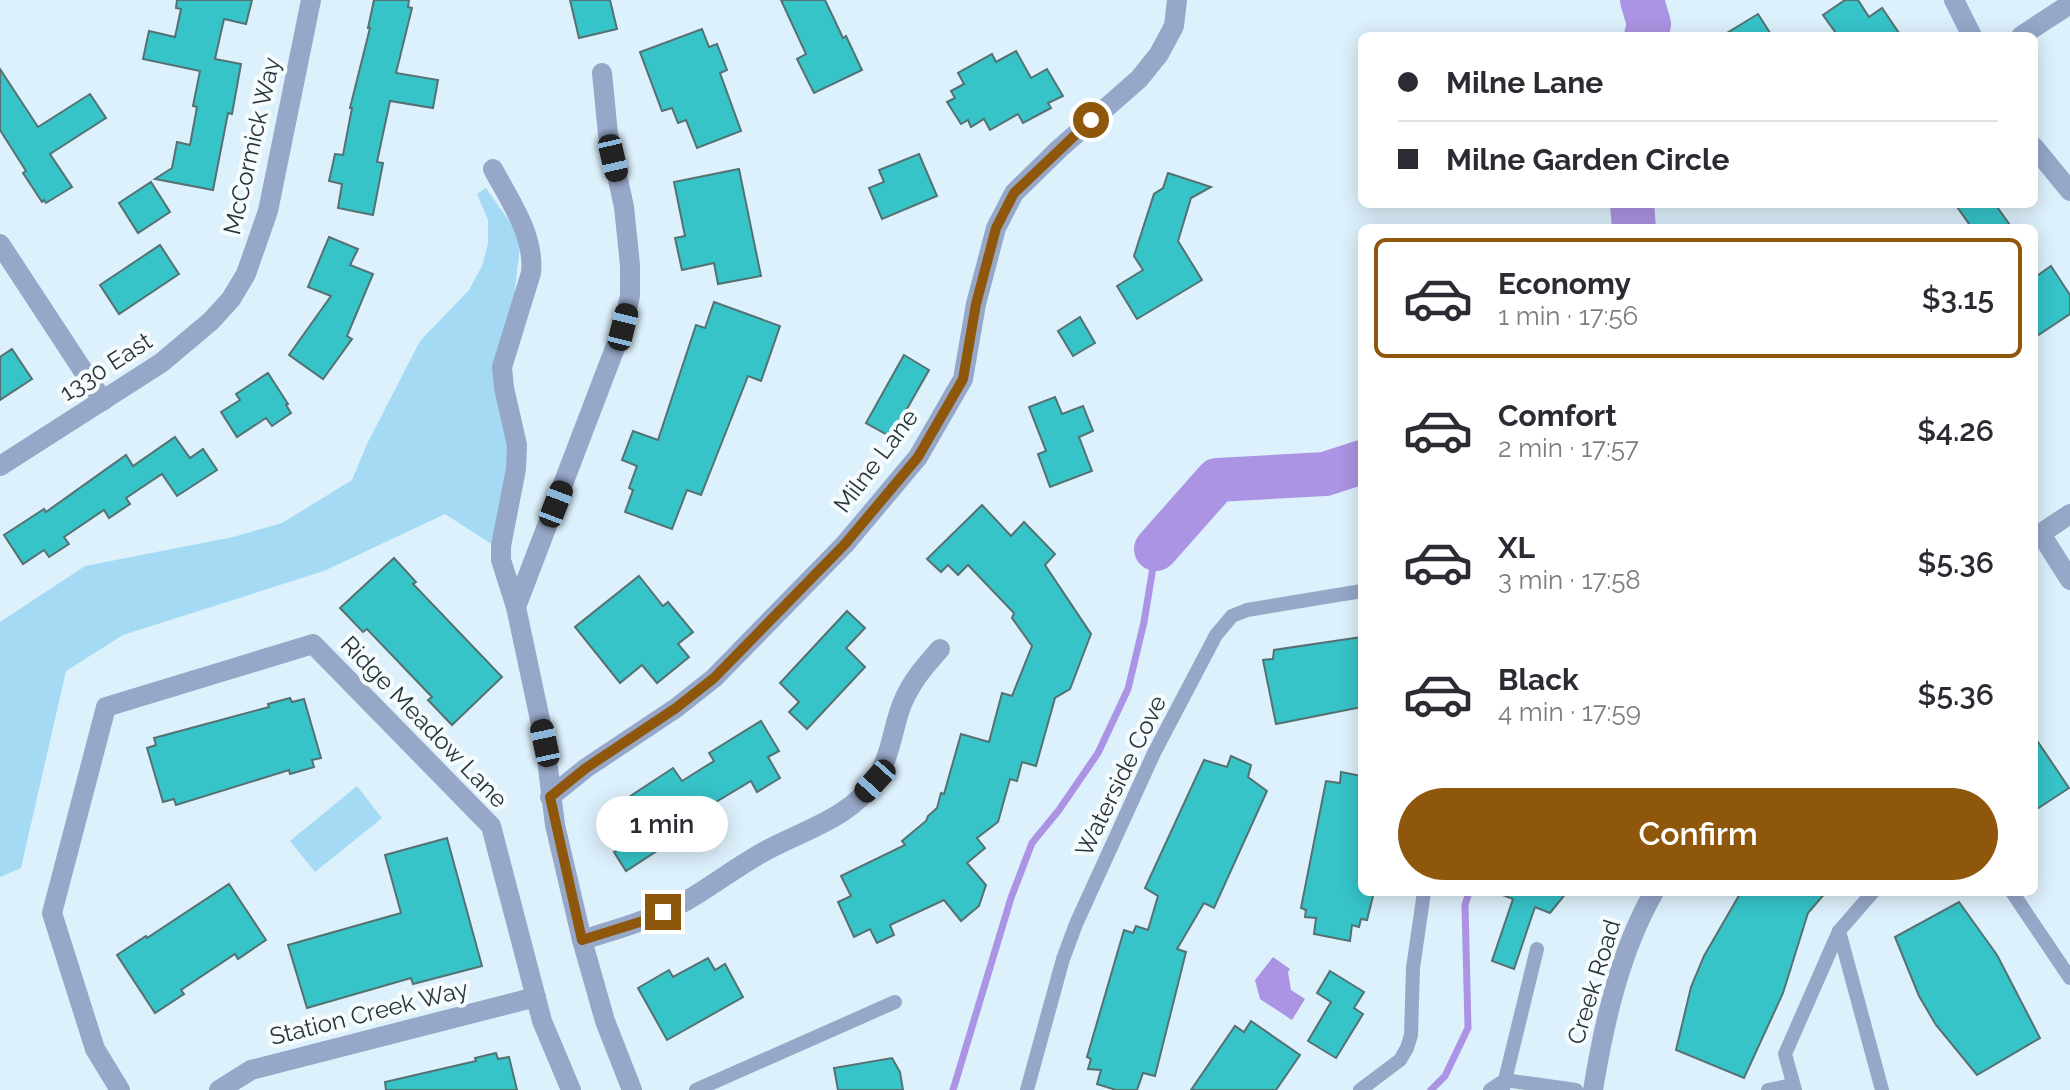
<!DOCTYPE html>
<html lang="en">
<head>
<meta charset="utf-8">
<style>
	:root { --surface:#fff; --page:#f7f7f7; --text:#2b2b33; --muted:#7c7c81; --line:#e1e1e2; --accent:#8e570b }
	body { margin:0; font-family:Raleway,sans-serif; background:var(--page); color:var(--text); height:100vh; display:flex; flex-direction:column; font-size:30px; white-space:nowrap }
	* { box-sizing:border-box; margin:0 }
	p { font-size:26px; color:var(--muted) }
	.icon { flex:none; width:44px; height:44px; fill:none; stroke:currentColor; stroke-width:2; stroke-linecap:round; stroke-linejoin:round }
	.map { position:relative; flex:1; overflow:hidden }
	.side { position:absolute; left:1358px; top:224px; width:680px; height:672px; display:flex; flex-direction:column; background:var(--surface); border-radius:12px; box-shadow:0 4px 20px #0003 }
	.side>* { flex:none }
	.hud { position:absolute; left:1358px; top:32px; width:680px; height:176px; border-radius:12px; box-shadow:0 4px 20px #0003; display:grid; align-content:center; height:176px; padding:0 40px; background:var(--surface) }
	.end { position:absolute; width:36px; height:36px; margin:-18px; border:10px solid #8e570b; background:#fff; box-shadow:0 0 0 4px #fff }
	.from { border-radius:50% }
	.bubble { position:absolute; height:56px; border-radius:28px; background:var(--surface); box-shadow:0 4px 20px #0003; font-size:26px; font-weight:600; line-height:56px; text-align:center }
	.car { position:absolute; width:24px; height:48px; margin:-24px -12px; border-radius:10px; box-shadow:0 0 6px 2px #0007; background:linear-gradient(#222 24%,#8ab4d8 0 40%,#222 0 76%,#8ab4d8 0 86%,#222 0) }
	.hud b { display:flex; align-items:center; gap:28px; height:76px; font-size:30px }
	.hud b+b { border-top:2px solid var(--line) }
	.hud i { width:20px; height:20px; background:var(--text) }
	ul { padding:14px 0 0; list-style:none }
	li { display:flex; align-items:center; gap:24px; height:120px; margin:0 16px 12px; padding:0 24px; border:4px solid transparent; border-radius:12px }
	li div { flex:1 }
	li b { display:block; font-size:30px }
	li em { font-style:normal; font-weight:600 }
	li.selected { border-color:var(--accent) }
	li>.icon { width:72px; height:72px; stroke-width:1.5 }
	.cta { display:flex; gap:16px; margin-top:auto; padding:16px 40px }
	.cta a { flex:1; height:92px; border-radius:48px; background:var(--accent); color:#fff; font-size:32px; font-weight:600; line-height:92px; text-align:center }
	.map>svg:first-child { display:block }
	.green { fill:#a5daf5 }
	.water { fill:#ab94e3 }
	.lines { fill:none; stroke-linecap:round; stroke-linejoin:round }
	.stream { stroke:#ab94e3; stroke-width:7 }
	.river { stroke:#ab94e3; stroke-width:44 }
	.building { fill:#36c4c9; stroke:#557171; stroke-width:2 }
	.service { stroke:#96a7c8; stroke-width:14 }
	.minor { stroke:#96a7c8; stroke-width:20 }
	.tertiary { stroke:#96a7c8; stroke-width:20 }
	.route { stroke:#8e570b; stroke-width:10 }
	.labels { text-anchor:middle; stroke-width:8; stroke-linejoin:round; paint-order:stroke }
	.street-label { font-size:24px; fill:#293338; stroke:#f6fbfe }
</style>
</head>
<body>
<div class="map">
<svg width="2070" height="1090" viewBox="0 0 2070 1090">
	<rect width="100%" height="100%" fill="#ddf1fc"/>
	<!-- green -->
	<g class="green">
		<polygon points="486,188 521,238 513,307 507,426 509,474 493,545 445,514 324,571 123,635 66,671 21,868 0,877 0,622 85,566 233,537 282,523 352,480 367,444 420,341 469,290 482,266 488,243 488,220 477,194"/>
		<polygon points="357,786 382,818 315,872 290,841"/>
	</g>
	<!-- water -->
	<polygon class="water" points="1273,957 1290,969 1288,972 1291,990 1305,999 1292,1020 1260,999 1255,980"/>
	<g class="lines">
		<!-- stream -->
		<g class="stream">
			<polyline points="953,1090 1011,898 1032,843 1059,810 1098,753 1128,689 1144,622 1156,549"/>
			<polyline points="1431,1090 1445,1076 1468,1028 1465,905 1469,892"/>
		</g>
		<!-- river -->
		<g class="river">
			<polyline points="1642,0 1649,24 1646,36"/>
			<polyline points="1632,204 1634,228"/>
			<polyline points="1156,549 1217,480 1325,474 1362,462"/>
		</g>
	</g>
	<!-- building -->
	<g class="building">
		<polygon points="177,0 252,0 246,24 224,19 215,59 241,64 232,114 228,113 213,190 155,179 172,168 177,142 190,145 197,107 193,106 200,71 143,59 149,31 175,37 181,9 176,8"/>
		<polygon points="374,0 409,0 408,7 412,8 396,73 438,80 433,108 390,101 377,162 383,163 373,215 338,208 342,184 329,181 335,154 343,155 352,108 350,108 370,28 368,28"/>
		<polygon points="570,0 610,0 617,29 579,38"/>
		<polygon points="781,0 825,0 843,38 846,36 862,70 814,93 797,59 806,54"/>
		<polygon points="1845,0 1858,0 1869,17 1882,8 1901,36 1838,36 1823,15"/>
		<polygon points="1758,14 1772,36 1722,36"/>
		<polygon points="702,29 709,47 717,44 727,70 720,73 741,131 697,148 686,120 678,123 672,108 662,111 640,52"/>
		<polygon points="1016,51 1031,78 1047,69 1063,96 1048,103 1051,108 1023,123 1018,114 990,130 984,119 971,127 968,120 961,124 947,102 955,98 951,91 964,84 958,73 992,54 996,62"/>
		<polygon points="0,69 38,127 90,94 106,118 50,154 72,187 46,203 44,200 42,202 23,173 26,171 0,130"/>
		<polygon points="919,154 937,196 882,219 869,188 884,182 879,170"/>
		<polygon points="739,169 761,276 718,284 714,263 682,270 675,238 685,236 674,182"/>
		<polygon points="1168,173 1211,187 1191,198 1178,241 1202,280 1137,319 1117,286 1143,270 1134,256 1154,194 1163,188"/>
		<polygon points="151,182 170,212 138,233 119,203"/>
		<polygon points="1955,204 1995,204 2012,228 1972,228"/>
		<polygon points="329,237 358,249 350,265 373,274 347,336 352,339 323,379 289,355 331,296 308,287"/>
		<polygon points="160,245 179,274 119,314 100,285"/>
		<polygon points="2051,266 2070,295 2070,314 2034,338 2034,278"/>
		<polygon points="714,302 780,326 761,381 748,376 701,495 687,490 672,529 625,512 633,490 629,488 637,466 622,460 633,431 658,440 696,325 705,328"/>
		<polygon points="1080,317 1095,343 1073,356 1058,331"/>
		<polygon points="12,349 32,379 0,400 0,357"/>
		<polygon points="904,355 929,370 891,437 866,423"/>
		<polygon points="268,373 288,404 286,405 291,413 272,426 266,418 237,437 221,412 240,400 236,394"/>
		<polygon points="1055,397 1062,414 1083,406 1093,431 1079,437 1092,471 1050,487 1038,454 1046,451 1029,407"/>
		<polygon points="175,437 190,458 203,449 217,470 177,496 162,474 126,498 130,504 109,518 104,510 64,537 69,544 49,557 44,550 23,564 4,535 44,509 46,512 126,455 133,466"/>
		<polygon points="982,505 1011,536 1024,522 1055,554 1045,565 1091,634 1070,689 1055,698 1036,766 1022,762 1017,781 1010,779 998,822 977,838 985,848 967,863 986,885 979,906 961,921 944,900 890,925 894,935 877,943 870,929 854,937 838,902 851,896 841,876 905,845 902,841 926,821 928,816 937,808 941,793 944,794 961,734 989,742 1002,693 1012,696 1032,646 1012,618 1014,613 968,565 958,575 948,565 941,572 927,559"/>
		<polygon points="394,558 416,582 413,584 502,677 452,725 428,700 432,697 367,629 363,632 340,608"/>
		<polygon points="639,576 663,606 668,602 693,632 678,644 689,657 657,683 642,665 620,683 575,627"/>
		<polygon points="847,611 865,628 846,648 865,667 807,729 789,712 799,702 780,683"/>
		<polygon points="1362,637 1362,707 1276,724 1263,660 1273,659 1274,650"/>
		<polygon points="290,698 292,702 304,699 321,758 312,760 314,767 290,774 289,770 176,805 174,799 163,802 147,748 156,745 154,738 269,707 268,704"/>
		<polygon points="761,721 779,751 768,757 780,778 757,792 751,781 701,811 706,819 626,871 614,852 621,848 600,816 673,768 682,781 714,761 709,753"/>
		<polygon points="2034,736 2069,788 2034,811"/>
		<polygon points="1231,756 1251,765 1248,777 1267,791 1214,908 1204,903 1177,949 1186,952 1155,1076 1143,1073 1137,1090 1116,1090 1097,1084 1101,1070 1088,1069 1091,1059 1087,1057 1124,930 1133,933 1136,926 1148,930 1158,896 1145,888 1204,760 1227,767"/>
		<polygon points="1341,772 1362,776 1362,892 1374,892 1367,920 1361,919 1359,927 1352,925 1350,941 1314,934 1316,918 1305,917 1306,910 1301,908 1326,781 1340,783"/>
		<polygon points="447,838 482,966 413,984 411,978 307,1008 288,945 401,913 385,855"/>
		<polygon points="229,884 266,940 238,959 235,954 181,990 184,994 155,1013 117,955 146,936 147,938"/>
		<polygon points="1500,892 1567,892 1550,913 1535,907 1514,969 1492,961 1513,899 1500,894"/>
		<polygon points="1741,892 1826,892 1808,913 1783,993 1744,1078 1676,1050 1691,987 1704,956"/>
		<polygon points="1959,902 1997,955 2040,1038 1977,1075 1936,1025 1919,996 1895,937"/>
		<polygon points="708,958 715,970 725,964 743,997 667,1040 638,988 669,970 673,977"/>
		<polygon points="1330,971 1364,992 1354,1008 1363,1014 1336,1058 1308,1041 1331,1002 1317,993"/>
		<polygon points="1251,1021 1300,1055 1276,1090 1191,1090 1235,1026 1244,1032"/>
		<polygon points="496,1053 498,1059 509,1057 517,1090 386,1090 385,1082 476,1061 475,1058"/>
		<polygon points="892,1058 900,1072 903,1090 838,1090 834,1068"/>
	</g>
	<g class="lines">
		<!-- service -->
		<g class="service">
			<polyline points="2012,892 2070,978"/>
			<polyline points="1839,931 1882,1090"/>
			<polyline points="1504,1086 1505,1080 1576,1090"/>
			<polyline points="696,1090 895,1002"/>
			<polyline points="1027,1090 1063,959 1076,924 1154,753 1216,635 1232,616 1247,610 1362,591"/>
			<polyline points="1360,1090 1400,1060 1407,1048 1411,1035 1413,968 1424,892"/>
			<polyline points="1490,1090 1505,1080 1537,949"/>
			<polyline points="1768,1090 1793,1085"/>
			<polyline points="1795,1090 1785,1054 1839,931 1873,892"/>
		</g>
		<!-- minor -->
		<g class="minor">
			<polyline points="1954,0 1972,36"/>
			<polyline points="2021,36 2070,4"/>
			<polyline points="2034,147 2070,191"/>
			<path d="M493,169C510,201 535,236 531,273L502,367L504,388L517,445L516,469L501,546V560L516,607L545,743L555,825L582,940L605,1021L632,1090"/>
			<polyline points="0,244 103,401"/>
			<polyline points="0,466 161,363 211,321 231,299 246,274 268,211 311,0"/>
			<polyline points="2041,534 2070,580"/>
			<polyline points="516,607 623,327 630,296 630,265 624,207 608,134 602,73"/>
			<polyline points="550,797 586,768 676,708 714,678 845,544 918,457 963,379 976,304 996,228 1014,193 1059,149 1139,79 1159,54 1174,26 1177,0"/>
			<path d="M582,940C618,929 653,919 686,901C714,885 740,864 769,849C805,830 853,816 876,779C891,756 892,730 902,704C911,682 924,667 940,649"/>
			<polyline points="120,1090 95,1049 52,913 106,707 313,644 491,826 542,1021 571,1090"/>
			<polyline points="219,1090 251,1070 536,997"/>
		</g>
		<!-- tertiary -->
		<g class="tertiary">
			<polyline points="2034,538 2070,514"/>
			<path d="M1593,1090C1604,1023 1620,951 1654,892"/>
		</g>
	</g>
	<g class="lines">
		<!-- route -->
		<polyline class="route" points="663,912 643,921 582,940 550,797 586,768 676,708 714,678 845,544 918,457 963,379 976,304 996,228 1014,193 1091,120"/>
	</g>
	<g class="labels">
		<!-- street labels -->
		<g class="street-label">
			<text transform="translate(252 146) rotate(-77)" y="8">McCormick Way</text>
			<text transform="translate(106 367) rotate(-33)" y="8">1330 East</text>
			<text transform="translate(876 461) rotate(-53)" y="8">Milne Lane</text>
			<text transform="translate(424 722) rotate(46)" y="8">Ridge Meadow Lane</text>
			<text transform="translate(1121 776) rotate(-64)" y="8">Waterside Cove</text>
			<text transform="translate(1594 982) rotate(-73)" y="8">Creek Road</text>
			<text transform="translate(369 1013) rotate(-14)" y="8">Station Creek Way</text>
		</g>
	</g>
</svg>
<i class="end from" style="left:1091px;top:120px"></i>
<i class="end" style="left:663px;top:912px"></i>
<div class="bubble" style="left:596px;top:796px;width:132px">1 min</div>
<i class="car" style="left:613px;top:158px;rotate:167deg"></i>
<i class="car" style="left:623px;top:327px;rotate:14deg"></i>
<i class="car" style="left:556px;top:504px;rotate:21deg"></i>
<i class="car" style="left:545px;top:743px;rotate:348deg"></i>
<i class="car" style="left:875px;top:781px;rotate:222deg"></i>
<div class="hud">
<b><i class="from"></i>Milne Lane</b>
<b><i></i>Milne Garden Circle</b>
</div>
<section class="side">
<ul>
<li class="selected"><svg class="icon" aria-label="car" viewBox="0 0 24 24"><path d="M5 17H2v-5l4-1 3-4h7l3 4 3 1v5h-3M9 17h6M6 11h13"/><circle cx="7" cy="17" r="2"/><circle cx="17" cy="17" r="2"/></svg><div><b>Economy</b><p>1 min · 17:56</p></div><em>$3.15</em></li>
<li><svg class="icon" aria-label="car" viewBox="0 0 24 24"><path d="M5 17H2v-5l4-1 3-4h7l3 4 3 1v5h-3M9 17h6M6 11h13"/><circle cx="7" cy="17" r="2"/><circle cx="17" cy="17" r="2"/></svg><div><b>Comfort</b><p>2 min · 17:57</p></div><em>$4.26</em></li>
<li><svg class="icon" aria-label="car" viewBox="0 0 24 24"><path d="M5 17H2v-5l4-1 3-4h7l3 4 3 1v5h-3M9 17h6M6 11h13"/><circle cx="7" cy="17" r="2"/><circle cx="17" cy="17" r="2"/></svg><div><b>XL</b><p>3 min · 17:58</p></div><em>$5.36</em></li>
<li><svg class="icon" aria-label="car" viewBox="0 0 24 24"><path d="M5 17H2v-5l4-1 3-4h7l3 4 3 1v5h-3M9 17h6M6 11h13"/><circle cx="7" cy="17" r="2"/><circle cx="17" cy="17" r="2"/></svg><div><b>Black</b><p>4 min · 17:59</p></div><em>$5.36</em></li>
</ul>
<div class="cta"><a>Confirm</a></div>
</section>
</div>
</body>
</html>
